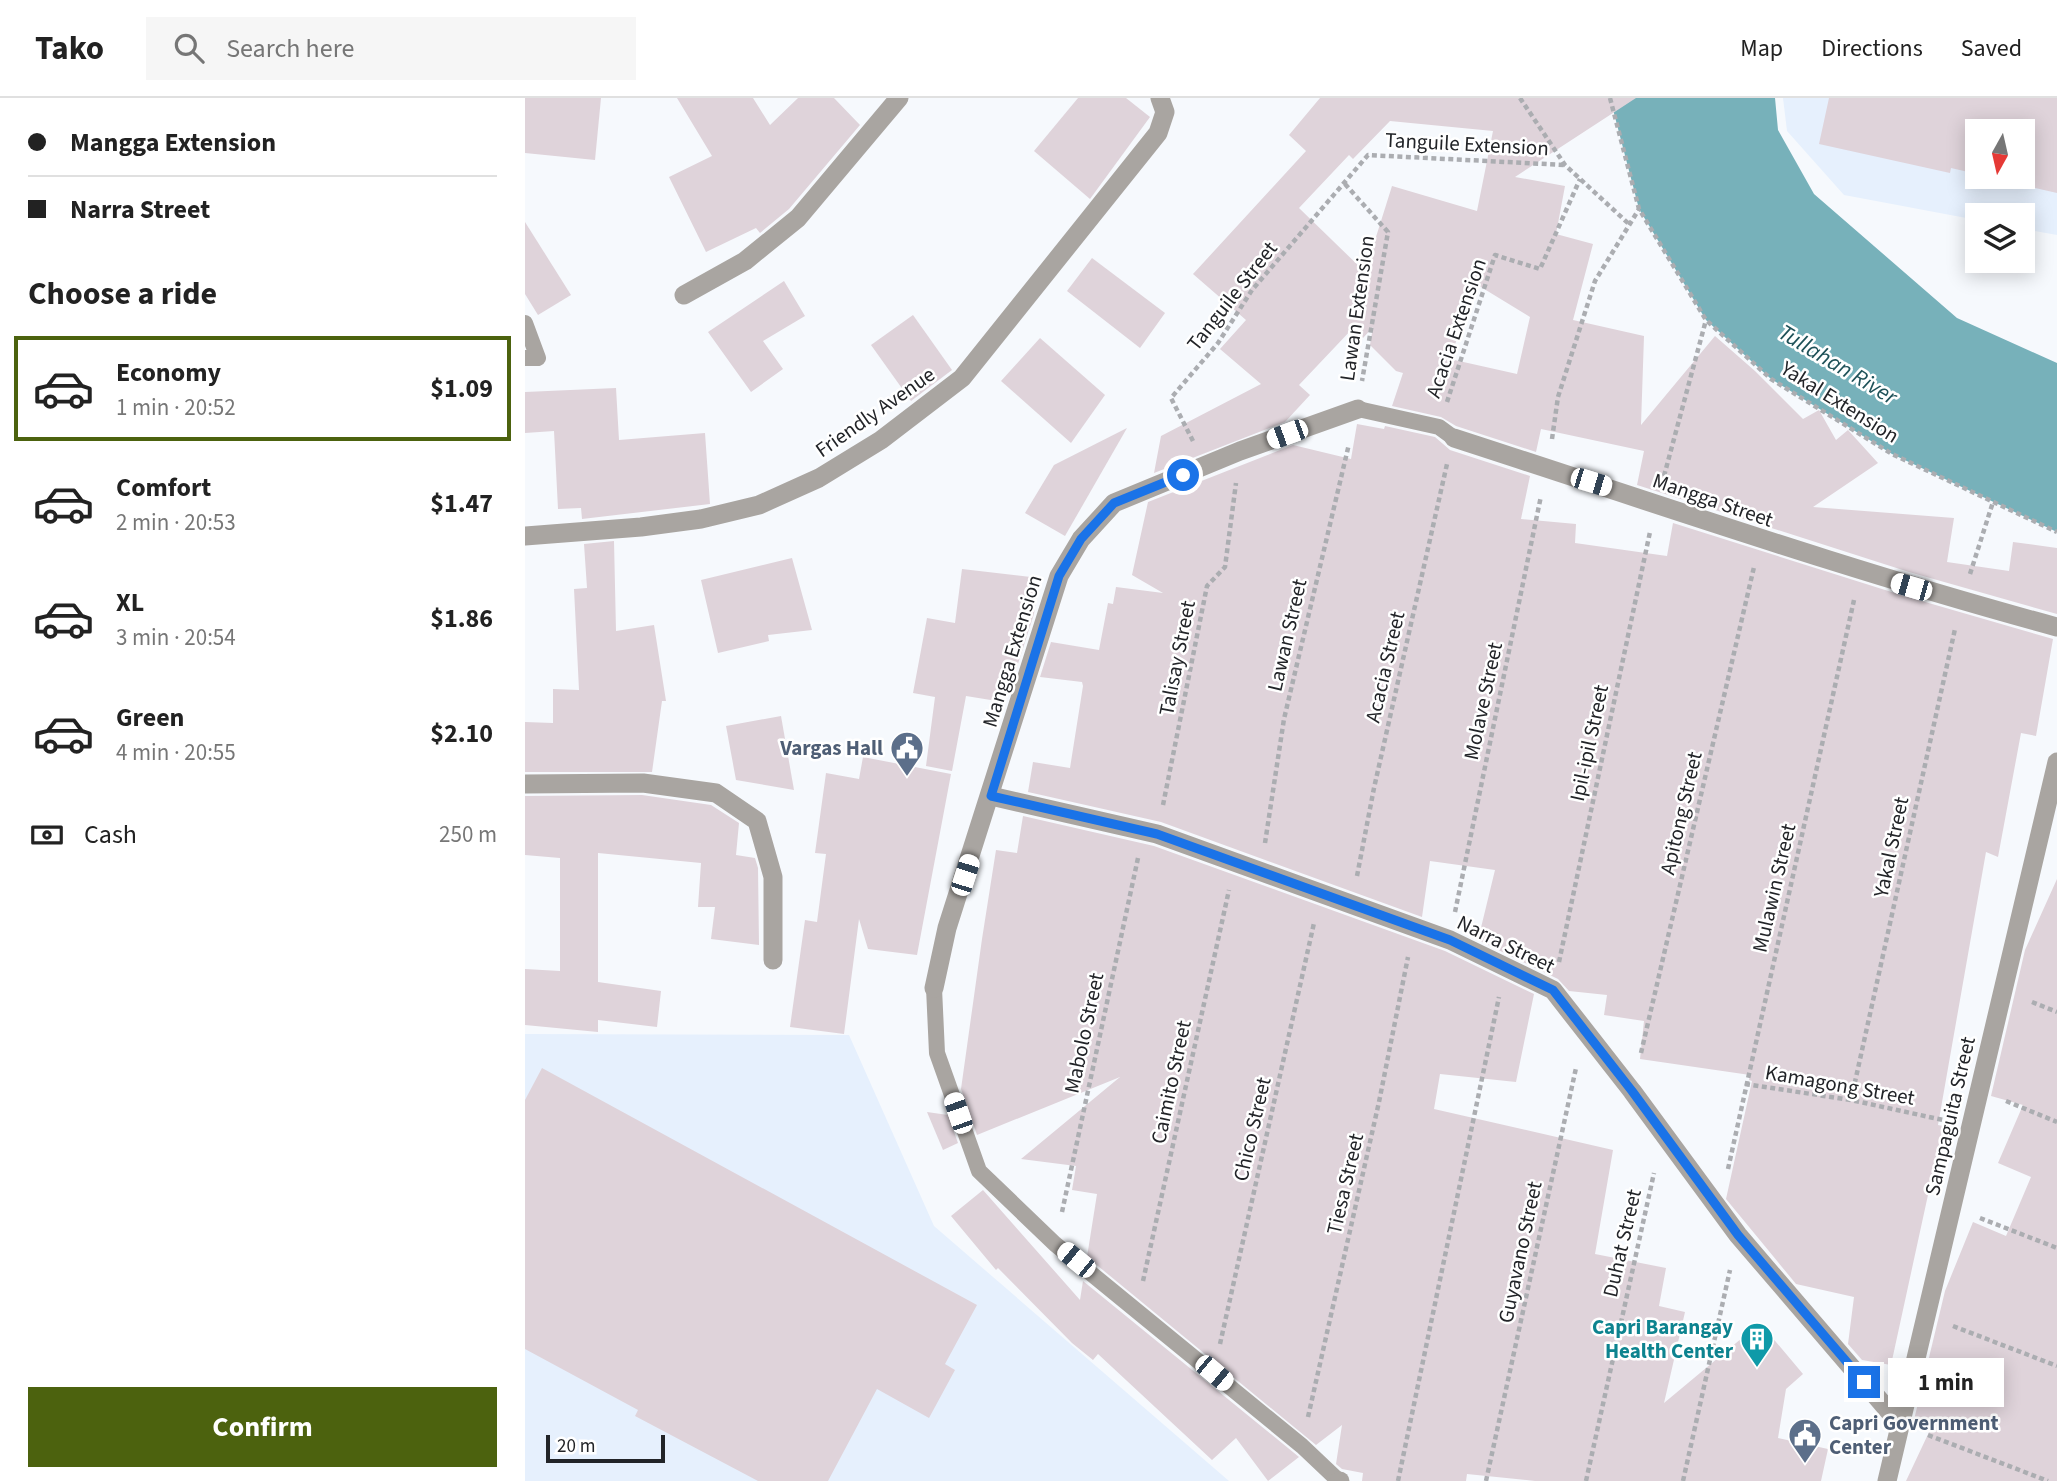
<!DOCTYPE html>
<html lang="en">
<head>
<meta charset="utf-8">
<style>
	:root { --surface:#fff; --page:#f6f6f6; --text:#222; --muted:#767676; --line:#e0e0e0; --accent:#4c620e }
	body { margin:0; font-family:"Source Sans 3",sans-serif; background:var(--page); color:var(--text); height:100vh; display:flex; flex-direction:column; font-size:26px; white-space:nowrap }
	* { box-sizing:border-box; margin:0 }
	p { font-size:23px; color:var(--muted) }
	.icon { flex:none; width:38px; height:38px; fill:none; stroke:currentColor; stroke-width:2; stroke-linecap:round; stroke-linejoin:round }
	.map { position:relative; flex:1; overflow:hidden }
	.panel { display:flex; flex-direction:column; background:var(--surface); width:525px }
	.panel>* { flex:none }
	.guide { display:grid; align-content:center; height:154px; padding:0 28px; background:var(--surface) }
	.needle { width:46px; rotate:188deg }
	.tools { position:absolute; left:1440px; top:21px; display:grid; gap:14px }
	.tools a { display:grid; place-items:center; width:70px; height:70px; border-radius:0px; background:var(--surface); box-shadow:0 4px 18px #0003; font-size:35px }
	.scale { position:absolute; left:21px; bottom:18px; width:119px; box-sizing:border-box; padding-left:7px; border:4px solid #222428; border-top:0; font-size:19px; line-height:24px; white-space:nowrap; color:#222428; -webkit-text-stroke:5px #fff; paint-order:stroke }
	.end { position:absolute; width:32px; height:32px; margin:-16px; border:9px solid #1a73e8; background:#fff; box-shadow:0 0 0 4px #fff }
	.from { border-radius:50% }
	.bubble { position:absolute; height:49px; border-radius:0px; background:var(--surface); box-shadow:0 4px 18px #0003; font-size:23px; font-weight:700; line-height:49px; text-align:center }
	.car { position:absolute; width:21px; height:42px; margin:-21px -10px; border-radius:9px; box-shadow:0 0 5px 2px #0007; background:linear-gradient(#fff 24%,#345 0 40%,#fff 0 76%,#345 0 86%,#fff 0) }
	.guide b { display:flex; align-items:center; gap:24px; height:66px; font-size:26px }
	.guide b+b { border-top:2px solid var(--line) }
	.guide i { width:18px; height:18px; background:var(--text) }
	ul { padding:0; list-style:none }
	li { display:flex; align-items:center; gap:21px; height:105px; margin:0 14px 10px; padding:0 14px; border:4px solid transparent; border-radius:0px }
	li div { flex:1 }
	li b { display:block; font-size:26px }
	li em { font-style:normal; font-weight:700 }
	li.on { border-color:var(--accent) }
	li>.icon { width:63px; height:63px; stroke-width:1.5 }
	h2 { padding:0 28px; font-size:32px; line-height:84px }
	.pay { display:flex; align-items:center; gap:18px; height:77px; padding:0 28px; font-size:26px }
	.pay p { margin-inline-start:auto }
	.action { display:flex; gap:14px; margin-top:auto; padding:14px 28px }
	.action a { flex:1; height:80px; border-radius:0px; background:var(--accent); color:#fff; font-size:28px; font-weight:700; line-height:80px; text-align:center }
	header { display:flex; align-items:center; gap:42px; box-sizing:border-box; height:98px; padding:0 35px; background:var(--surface); border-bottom:2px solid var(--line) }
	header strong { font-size:33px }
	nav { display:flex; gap:38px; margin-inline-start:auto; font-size:24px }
	.search { width:490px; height:63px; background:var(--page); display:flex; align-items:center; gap:18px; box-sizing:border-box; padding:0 24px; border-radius:0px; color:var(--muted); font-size:26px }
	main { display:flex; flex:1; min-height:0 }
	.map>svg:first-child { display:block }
	.built { fill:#e6f0fd; fill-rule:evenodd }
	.water { fill:#77b1ba }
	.building { fill:#dfd3da; fill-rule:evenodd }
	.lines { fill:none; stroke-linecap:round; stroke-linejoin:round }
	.path { stroke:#abadb1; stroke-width:4.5; stroke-dasharray:5 3.5; stroke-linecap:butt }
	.service { stroke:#a9a5a1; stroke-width:16 }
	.minor { stroke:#a9a5a1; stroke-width:19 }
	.route { stroke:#1a73e8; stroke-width:9 }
	.labels { text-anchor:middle; stroke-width:5; stroke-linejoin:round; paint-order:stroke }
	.street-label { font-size:21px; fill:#222428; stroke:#fff }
	.service-label { font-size:21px; font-weight:bold; fill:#4e5e75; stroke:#fff; text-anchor:end }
	.culture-label { font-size:21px; font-weight:bold; fill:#0d838f; stroke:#fff; text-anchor:end }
	.water-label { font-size:23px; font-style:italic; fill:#1f5259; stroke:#fff }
</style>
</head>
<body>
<header>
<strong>Tako</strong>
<div class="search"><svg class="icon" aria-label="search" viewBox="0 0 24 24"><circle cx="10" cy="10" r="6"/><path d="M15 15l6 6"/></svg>Search here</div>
<nav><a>Map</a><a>Directions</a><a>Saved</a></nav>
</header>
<main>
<section class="panel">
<div class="guide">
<b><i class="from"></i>Mangga Extension</b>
<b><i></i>Narra Street</b>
</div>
<h2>Choose a ride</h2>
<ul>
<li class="on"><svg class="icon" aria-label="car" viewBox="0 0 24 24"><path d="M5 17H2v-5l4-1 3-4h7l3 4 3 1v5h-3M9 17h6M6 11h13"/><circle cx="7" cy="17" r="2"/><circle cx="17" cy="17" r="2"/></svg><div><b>Economy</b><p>1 min · 20:52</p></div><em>$1.09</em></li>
<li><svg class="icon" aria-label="car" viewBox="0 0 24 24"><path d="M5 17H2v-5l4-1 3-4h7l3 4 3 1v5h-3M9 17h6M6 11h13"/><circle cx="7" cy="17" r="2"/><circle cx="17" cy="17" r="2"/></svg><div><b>Comfort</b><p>2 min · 20:53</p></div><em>$1.47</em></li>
<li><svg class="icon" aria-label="car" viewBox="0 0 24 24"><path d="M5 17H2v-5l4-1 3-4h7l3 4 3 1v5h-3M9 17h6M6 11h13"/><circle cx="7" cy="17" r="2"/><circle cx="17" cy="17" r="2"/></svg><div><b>XL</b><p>3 min · 20:54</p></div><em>$1.86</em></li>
<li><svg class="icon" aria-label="car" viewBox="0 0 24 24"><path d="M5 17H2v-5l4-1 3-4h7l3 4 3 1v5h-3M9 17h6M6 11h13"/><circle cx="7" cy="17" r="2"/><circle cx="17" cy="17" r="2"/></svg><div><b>Green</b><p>4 min · 20:55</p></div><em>$2.10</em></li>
</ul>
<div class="pay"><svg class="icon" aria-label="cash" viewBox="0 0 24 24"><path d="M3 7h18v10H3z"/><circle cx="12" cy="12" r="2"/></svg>Cash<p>250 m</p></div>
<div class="action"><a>Confirm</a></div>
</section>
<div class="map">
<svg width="1532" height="1383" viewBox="0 0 1532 1383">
	<rect width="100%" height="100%" fill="#f6f9fd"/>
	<!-- built -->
	<g class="built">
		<path d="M1258,0H1532V137L1498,131V117H1452V122L1319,97L1262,33ZM1452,33H1498V79H1452Z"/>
		<polygon points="0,936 324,937 409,1128 704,1383 0,1383"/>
	</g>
	<!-- water -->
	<polygon class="water" points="1085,0 1250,0 1253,32 1289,96 1432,220 1532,265 1532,434 1367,356 1246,281 1181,222 1114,111"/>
	<!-- building -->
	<g class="building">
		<polygon points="0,0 76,0 70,62 0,55"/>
		<polygon points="152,0 228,0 245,27 273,0 309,0 335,27 264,111 235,135 231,130 181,154 144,79 187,58"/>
		<polygon points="553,0 601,0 625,19 565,101 509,53"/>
		<path d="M795,0H1111L990,79L1040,88L1031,136L1068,146L1048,222L1119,238L1116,327L1190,238L1230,273L1278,321L1294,312L1311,342L1323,332L1353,365L1288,409L1429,420L1422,464L1484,473L1488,444L1532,450V516L1384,474L1112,387L1119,353L1016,331L1011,354L931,328L916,319L867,308L878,275L871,273L845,247L848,229L838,240L828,230L774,287L785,297L760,324L629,375L636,338L736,286L695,251L721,222L668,176L781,53L764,37ZM865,23L968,33L952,113L867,88L840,174L774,110L824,57L828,61ZM951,186L1005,219L992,276L925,261Z"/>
		<polygon points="1304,0 1532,0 1532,95 1462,79 1498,79 1498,33 1452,33 1452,76 1426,70 1425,75 1294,46"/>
		<polygon points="0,124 46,197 13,217 0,196"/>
		<polygon points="567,160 640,215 615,250 542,193"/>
		<polygon points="259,183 280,218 238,243 258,271 226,294 183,234"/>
		<polygon points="388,217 427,272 386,303 346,247"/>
		<polygon points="515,240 580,297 546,345 476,283"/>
		<polygon points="91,290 94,342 180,335 185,406 57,421 56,410 33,411 29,333 0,335 0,294"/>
		<polygon points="832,326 859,331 860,328 910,339 925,352 1005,378 996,421 1051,426 1050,445 1142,458 1148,425 1376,497 1528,541 1511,638 1496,635 1473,759 1461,754 1413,1027 1418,1028 1366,1267 1337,1262 1323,1246 1329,1199 1271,1186 1201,1101 1227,983 1224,982 1225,977 1115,961 1119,923 1079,917 1082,897 1044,893 1033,881 953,842 970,772 905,763 897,819 636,724 503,694 508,664 545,670 558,588 557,584 515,579 526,544 574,552 583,505 588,506 591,489 638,495 607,477 623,404 768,347 826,361"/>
		<polygon points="602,330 540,438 500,415 529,367"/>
		<polygon points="89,443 91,533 129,527 141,603 137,603 127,674 0,674 0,624 28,625 28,591 54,592 49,491 62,490 59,446"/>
		<polygon points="267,460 287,532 243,537 244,543 193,555 176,482"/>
		<polygon points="437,471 514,480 509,516 490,575 484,574 478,604 441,598 427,673 401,668 410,599 388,595 402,520 430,525"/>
		<polygon points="256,618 269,692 211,682 201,628"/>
		<polygon points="338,659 426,676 392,857 343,851 334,821 319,936 265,929 280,822 292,824 301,756 290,755 301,675 334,681"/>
		<polygon points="117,697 186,707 214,725 211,757 230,760 233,770 234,847 186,841 190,809 173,809 176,765 73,755 73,884 136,893 132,929 73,922 73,934 0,927 0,871 35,873 35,760 0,757 0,698"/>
		<polygon points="498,718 629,748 920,853 1009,896 991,984 915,976 909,1011 1088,1052 1070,1156 1141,1170 1134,1208 1160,1214 1139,1305 1235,1225 1278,1276 1261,1291 1253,1340 1303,1351 1296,1383 1010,1383 942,1376 941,1383 837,1383 838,1375 817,1371 811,1366 817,1327 791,1347 562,1159 572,1096 547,1092 551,1068 496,1061 595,979 452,1037 436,991 457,841 471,752 492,755"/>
		<polygon points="1532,781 1532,1383 1381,1383 1405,1332 1388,1326 1420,1193 1448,1124 1481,1138 1506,1079 1473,1065 1498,1007 1466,998 1500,852"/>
		<polygon points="17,970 452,1207 420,1266 430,1272 404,1320 352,1291 303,1383 233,1383 110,1318 113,1312 0,1251 0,1002"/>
		<polygon points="402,1014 423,1017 433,1045 418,1052"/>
		<polygon points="458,1092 555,1202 558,1183 774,1359 743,1383 711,1340 687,1362 573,1256 568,1262 547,1245 473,1170 471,1172 426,1118"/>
	</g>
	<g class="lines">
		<!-- path -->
		<g class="path">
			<polyline points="995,0 1040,67 1105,127"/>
			<polyline points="1085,0 1114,111 1181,222 1246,281 1367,356 1532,434"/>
			<polyline points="820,86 863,134 837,283"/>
			<polyline points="922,304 970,157 1015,171 1055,81"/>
			<polyline points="1027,341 1033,299 1070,183 1114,111"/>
			<polyline points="668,343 646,300 693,245 727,192 843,57 1040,67"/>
			<polyline points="1139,378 1181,222"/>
			<polyline points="1445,476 1468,404"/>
			<polyline points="638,707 682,488 700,469 711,385"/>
			<polyline points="740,745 759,621 824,346"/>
			<polyline points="832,778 849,690 922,366"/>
			<polyline points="930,814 1016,398"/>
			<polyline points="1034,864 1125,434"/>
			<polyline points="1507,904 1532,914"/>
			<polyline points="1116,955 1229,469"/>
			<polyline points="1220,986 1326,1002 1418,1022"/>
			<polyline points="1326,1002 1430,531"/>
			<polyline points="1481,1003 1532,1024"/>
			<polyline points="1203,1071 1329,502"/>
			<polyline points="537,1114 613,760"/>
			<polyline points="1455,1120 1532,1150"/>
			<polyline points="618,1183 704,792"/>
			<polyline points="1428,1228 1532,1268"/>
			<polyline points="695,1246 789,825"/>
			<polyline points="783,1319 854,1004 883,859"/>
			<polyline points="1403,1337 1523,1383"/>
			<polyline points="873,1383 974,899"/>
			<polyline points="961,1383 1051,970"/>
			<polyline points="1061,1383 1129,1075"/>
			<polyline points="1158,1383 1205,1172"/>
		</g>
		<!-- service -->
		<g class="service">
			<polyline points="0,225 13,260 0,260"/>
			<polyline points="833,311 914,329 929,340"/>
			<polyline points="409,890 412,955 454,1073 530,1146 777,1348 814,1383"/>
		</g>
		<!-- minor -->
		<g class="minor">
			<polyline points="159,197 220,163 273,120 374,0"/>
			<path d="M929,340C1130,405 1328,474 1532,529"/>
			<polyline points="0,438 116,429 176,421 234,407 294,380 356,342 437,280 633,35 640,14 635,0"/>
			<polyline points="0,686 118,685 191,695 232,723 248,779 248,862"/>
			<polyline points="466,698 632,736 925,842 1028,892 1107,993 1213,1137 1375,1326"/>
			<polyline points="409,890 422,830 534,478 556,441 589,405 715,353 833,311"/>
			<polyline points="814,1383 815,1383"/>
			<polyline points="1362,1383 1532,664"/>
		</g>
	</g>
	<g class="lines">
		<!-- route -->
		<polyline class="route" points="658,377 589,405 556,441 534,478 466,698 632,736 925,842 1028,892 1107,993 1213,1137 1339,1284"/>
	</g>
	<!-- icons -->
	<defs>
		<symbol id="civic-pin" viewBox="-11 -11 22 30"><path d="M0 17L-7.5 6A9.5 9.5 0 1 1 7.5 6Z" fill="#5c6f8a" stroke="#fff"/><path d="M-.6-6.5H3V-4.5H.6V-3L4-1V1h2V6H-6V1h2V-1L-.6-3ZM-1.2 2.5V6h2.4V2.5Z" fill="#fff"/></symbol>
		<symbol id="building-pin" viewBox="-11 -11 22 30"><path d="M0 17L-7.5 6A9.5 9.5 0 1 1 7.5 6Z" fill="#0f9aa8" stroke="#fff"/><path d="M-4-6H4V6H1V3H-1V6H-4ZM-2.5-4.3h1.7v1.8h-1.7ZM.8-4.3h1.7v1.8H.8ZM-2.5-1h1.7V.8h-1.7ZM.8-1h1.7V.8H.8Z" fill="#fff"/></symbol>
	</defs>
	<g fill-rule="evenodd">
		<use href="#civic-pin" x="363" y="631" width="38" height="52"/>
		<use href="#building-pin" x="1213" y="1222" width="38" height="52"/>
		<use href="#civic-pin" x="1261" y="1318" width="38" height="52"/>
	</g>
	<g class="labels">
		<!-- street labels -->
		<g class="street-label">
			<text transform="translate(942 46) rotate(3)" y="7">Tanguile Extension</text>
			<text transform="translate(707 198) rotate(-52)" y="7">Tanguile Street</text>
			<text transform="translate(832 210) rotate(-82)" y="7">Lawan Extension</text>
			<text transform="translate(931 230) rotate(-71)" y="7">Acacia Extension</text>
			<text transform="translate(1315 304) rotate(32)" y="7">Yakal Extension</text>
			<text transform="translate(350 314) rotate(-35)" y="7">Friendly Avenue</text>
			<text transform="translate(1188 402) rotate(19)" y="7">Mangga Street</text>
			<text transform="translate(762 537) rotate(-77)" y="7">Lawan Street</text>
			<text transform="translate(487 553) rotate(-73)" y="7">Mangga Extension</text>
			<text transform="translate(652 560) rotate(-79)" y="7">Talisay Street</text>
			<text transform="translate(860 569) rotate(-77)" y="7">Acacia Street</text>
			<text transform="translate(958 603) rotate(-78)" y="7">Molave Street</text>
			<text transform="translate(1064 645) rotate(-78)" y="7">Ipil-ipil Street</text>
			<text transform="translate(1156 715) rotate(-77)" y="7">Apitong Street</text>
			<text transform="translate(1366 749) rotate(-78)" y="7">Yakal Street</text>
			<text transform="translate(1249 790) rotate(-77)" y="7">Mulawin Street</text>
			<text transform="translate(981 846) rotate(26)" y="7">Narra Street</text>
			<text transform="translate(559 935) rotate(-78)" y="7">Mabolo Street</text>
			<text transform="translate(646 984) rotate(-78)" y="7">Caimito Street</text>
			<text transform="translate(1315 987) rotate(10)" y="7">Kamagong Street</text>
			<text transform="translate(1425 1018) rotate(-77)" y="7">Sampaguita Street</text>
			<text transform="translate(727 1031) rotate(-77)" y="7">Chico Street</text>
			<text transform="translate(820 1086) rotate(-77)" y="7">Tiesa Street</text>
			<text transform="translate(1097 1145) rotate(-77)" y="7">Duhat Street</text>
			<text transform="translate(995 1154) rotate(-78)" y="7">Guyavano Street</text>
		</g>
		<!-- service labels -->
		<g class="service-label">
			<text x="358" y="657">Vargas Hall</text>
			<text x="1304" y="1332" text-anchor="start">Capri Government<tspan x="1304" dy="24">Center</tspan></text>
		</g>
		<!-- culture labels -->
		<g class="culture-label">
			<text x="1208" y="1236">Capri Barangay<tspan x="1208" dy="24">Health Center</tspan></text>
		</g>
		<!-- water labels -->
		<g class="water-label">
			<text transform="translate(1313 266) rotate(31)" y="8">Tullahan River</text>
		</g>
	</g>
</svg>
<div class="tools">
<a><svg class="needle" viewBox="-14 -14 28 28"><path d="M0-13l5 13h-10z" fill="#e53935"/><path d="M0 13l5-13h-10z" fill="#767676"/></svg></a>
<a><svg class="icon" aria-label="layers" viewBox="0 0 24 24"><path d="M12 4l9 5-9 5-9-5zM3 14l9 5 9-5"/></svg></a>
</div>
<div class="scale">20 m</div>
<i class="end from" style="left:658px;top:377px"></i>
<i class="end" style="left:1339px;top:1284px"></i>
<div class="bubble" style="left:1363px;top:1260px;width:116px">1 min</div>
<i class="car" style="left:762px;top:336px;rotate:250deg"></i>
<i class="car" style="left:1066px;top:384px;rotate:107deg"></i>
<i class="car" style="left:1386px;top:489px;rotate:286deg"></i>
<i class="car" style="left:440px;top:777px;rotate:18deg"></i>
<i class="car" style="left:433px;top:1015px;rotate:341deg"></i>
<i class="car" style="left:551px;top:1162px;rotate:309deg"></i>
<i class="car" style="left:689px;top:1275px;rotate:130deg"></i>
</div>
</main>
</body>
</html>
